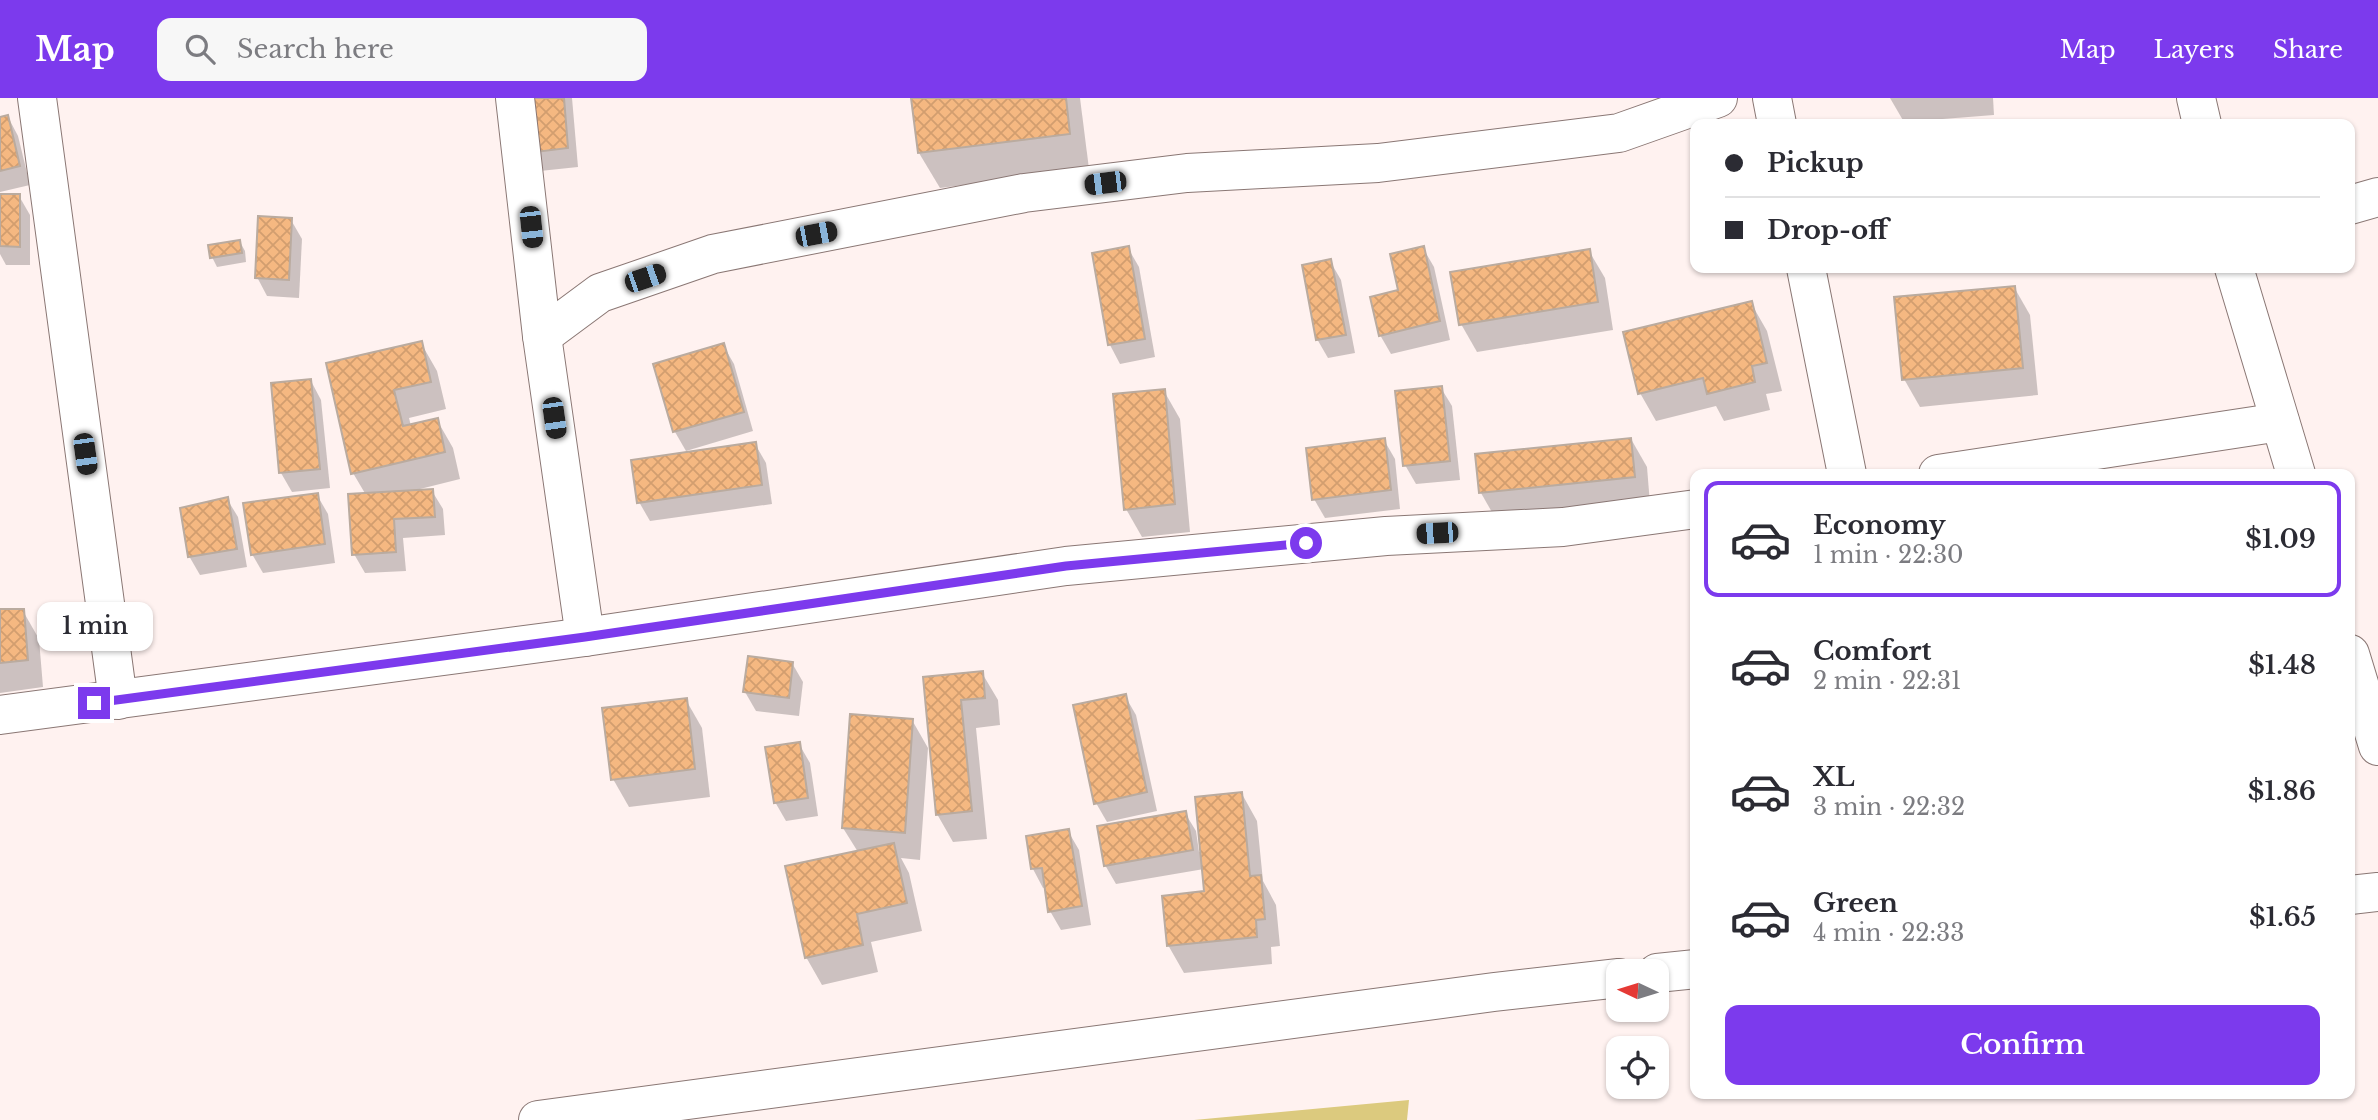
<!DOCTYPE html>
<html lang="en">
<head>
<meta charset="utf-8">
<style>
	:root { --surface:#fff; --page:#f7f7f7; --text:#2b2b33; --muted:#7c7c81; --line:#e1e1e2; --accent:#7c3aed }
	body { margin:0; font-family:"Libre Baskerville",serif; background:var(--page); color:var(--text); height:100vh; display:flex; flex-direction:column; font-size:26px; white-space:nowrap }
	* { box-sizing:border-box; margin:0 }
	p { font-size:23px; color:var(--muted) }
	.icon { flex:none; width:38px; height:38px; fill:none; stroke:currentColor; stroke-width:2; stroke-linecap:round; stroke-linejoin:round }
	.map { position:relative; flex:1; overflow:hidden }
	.sheet { position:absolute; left:1690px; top:371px; width:665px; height:630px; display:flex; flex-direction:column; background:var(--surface); border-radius:14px; box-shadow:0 2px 5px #0004 }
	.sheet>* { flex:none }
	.banner { position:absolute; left:1690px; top:21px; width:665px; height:154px; border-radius:14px; box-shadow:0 2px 5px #0004; display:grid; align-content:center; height:154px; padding:0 35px; background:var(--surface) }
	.needle { width:46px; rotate:274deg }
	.fabs { position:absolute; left:1606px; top:861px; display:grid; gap:14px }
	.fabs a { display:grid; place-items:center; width:63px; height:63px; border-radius:14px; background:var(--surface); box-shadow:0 2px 5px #0004; font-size:35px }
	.end { position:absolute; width:32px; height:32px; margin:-16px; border:9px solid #7c3aed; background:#fff; box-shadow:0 0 0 4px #fff }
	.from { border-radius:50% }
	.bubble { position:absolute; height:49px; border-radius:14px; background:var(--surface); box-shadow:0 2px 5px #0004; font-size:23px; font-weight:600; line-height:49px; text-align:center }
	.car { position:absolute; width:21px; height:42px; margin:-21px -10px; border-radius:9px; box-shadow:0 0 5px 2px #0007; background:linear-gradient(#222 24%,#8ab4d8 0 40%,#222 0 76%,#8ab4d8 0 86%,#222 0) }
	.banner b { display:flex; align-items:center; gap:24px; height:66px; font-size:26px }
	.banner b+b { border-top:2px solid var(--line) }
	.banner i { width:18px; height:18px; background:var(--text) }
	ul { padding:12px 0 0; list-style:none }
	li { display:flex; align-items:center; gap:21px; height:116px; margin:0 14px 10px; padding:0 21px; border:4px solid transparent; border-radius:14px }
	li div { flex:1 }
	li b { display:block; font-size:26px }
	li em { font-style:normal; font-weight:600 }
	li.active { border-color:var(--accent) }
	li>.icon { width:63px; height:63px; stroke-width:1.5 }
	.primary-button { display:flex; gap:14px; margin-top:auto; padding:14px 35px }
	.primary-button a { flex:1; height:80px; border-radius:14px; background:var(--accent); color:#fff; font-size:28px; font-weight:600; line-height:80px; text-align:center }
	header { display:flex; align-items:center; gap:42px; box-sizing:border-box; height:98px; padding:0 35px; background:var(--accent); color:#fff }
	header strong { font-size:33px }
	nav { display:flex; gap:38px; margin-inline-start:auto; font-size:24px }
	.search { width:490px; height:63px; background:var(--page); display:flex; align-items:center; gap:18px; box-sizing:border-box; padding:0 24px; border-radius:14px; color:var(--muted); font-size:26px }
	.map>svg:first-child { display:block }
	.pitch { fill:#dcca7e }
	.shadow { fill:#0003 }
	.building { fill:url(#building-cross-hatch); stroke:#baab9f; stroke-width:2 }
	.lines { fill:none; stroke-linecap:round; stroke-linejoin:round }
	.minor-casing { stroke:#8a7774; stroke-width:40 }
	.minor { stroke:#fff; stroke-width:38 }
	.route { stroke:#7c3aed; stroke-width:9 }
</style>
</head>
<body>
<header>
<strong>Map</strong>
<div class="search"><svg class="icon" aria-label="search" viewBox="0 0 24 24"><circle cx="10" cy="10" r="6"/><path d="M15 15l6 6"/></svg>Search here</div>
<nav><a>Map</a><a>Layers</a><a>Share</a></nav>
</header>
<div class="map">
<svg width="2378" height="1022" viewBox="0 0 2378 1022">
	<defs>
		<pattern id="building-cross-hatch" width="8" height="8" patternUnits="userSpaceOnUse" patternTransform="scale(1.75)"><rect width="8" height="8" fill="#f5b881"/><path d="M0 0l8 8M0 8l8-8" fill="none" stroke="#d29e6f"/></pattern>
	</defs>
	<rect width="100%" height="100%" fill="#fff2f0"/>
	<!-- pitch -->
	<polygon class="pitch" points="1409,1002 1407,1022 1194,1022"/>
	<!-- shadow -->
	<g class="shadow">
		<polygon points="523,0 572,0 578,69 540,73"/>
		<polygon points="912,0 1080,0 1089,71 940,90 919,55"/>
		<polygon points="1890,0 1993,0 1994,17 1904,24"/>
		<polygon points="8,19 18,38 30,87 0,94 0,20"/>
		<polygon points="0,98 19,98 30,117 30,167 6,167 0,156"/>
		<polygon points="291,122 302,141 299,200 267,198 257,179"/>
		<polygon points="240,144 245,153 246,164 217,169 212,159"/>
		<polygon points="1128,150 1139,169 1155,259 1120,266 1110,247 1094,156"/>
		<polygon points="1423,150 1434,169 1450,242 1391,256 1380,237"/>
		<polygon points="1589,153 1605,180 1613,232 1477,254 1461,226"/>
		<polygon points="1330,163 1341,182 1355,255 1328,260 1317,241"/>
		<polygon points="2014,189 2030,217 2038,297 1920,309 1904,281"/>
		<polygon points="1751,205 1767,233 1782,293 1766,296 1770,312 1724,323 1716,308 1656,323 1640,295"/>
		<polygon points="421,245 437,273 446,311 409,320 411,328 437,322 453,350 460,381 416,392 416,394 432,393 443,411 445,437 403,440 406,473 365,475 354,456 366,397 353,375 328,266"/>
		<polygon points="723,247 734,266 753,333 686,353 675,334 655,268"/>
		<polygon points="311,283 321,302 330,390 292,394 281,375"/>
		<polygon points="1441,290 1452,308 1460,382 1416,386 1405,367"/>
		<polygon points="1164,293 1180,321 1190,434 1142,439 1126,411"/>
		<polygon points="1631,341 1647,369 1650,406 1497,423 1481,395 1477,358"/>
		<polygon points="1384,342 1395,361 1400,411 1325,420 1314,401"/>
		<polygon points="755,346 766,365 772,406 650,423 639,404"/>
		<polygon points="317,397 328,416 335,465 263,475 252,456"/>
		<polygon points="227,401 238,419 247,469 200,477 189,458"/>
		<polygon points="0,512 23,513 39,541 43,589 0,595"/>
		<polygon points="792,565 803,584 799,618 756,613 745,594"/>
		<polygon points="982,575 998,602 1000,627 976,630 987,741 953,744 937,716 925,580"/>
		<polygon points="1125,598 1136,617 1157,713 1107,724 1096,705"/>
		<polygon points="686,602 702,630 710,699 629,709 613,681"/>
		<polygon points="912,622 928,650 920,762 901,760 909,775 922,833 871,844 878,874 822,887 806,859 858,754 843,730"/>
		<polygon points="799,646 810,665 818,718 786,723 775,704"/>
		<polygon points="1242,696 1257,723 1263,783 1276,807 1280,848 1271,849 1272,866 1184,875 1168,847 1206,795 1204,771 1116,786 1105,767 1185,715 1196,733 1199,754 1202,753"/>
		<polygon points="1068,733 1079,752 1091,827 1061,832 1050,813 1046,789 1043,790 1033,771"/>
	</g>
	<!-- building -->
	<g class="building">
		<polygon points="521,0 564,0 568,50 528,55"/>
		<polygon points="911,0 1066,0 1070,36 918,55"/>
		<polygon points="8,17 20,68 0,73 0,19"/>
		<polygon points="0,96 20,96 20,149 0,148"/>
		<polygon points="258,118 292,120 289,182 255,180"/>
		<polygon points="240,142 242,155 210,160 208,147"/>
		<polygon points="1129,148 1145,241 1108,247 1092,155"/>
		<polygon points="1424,148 1440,223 1379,238 1370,199 1398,192 1390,156"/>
		<polygon points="1590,151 1598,204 1459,227 1450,174"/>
		<polygon points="1331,161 1346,237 1316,242 1302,167"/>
		<polygon points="2015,188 2023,270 1902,282 1894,199"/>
		<polygon points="1752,203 1767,265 1752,268 1755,284 1707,296 1703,280 1638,296 1623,234"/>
		<polygon points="422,243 431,284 394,292 403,328 438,320 445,354 351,376 326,265"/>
		<polygon points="724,245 744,314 673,334 653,266"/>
		<polygon points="311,281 320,371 279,375 271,285"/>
		<polygon points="1442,288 1450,363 1403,368 1395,293"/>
		<polygon points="1165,291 1175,406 1124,412 1113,296"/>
		<polygon points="1385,340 1391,392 1312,402 1306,350"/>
		<polygon points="1631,340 1635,379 1479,395 1475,356"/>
		<polygon points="756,344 762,387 637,405 631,362"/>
		<polygon points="433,391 435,419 394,421 396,454 352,457 348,396"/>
		<polygon points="318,395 325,446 251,457 243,405"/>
		<polygon points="228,399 237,451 188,459 180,410"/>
		<polygon points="0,511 24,511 28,562 0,565"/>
		<polygon points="748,558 793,564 789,600 743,594"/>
		<polygon points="983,573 985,600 961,602 972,713 936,717 923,579"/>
		<polygon points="1126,596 1147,694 1094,706 1073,607"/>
		<polygon points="687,600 695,671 611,682 602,610"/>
		<polygon points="850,616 913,621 905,735 842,730"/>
		<polygon points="800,644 808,700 774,705 765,649"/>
		<polygon points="1242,694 1250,778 1261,777 1265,821 1256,822 1257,839 1167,848 1162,798 1204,793 1195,699"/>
		<polygon points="1186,713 1193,752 1104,768 1097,728"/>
		<polygon points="1069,731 1082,808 1048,814 1042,770 1031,771 1026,738"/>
		<polygon points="894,745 907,805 857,816 863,847 805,860 785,768"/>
	</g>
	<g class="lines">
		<defs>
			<g id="minor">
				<polyline points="37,0 118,602"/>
				<polyline points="515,0 542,238 585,539 1066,468 1386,438 1563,429 1696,411"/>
				<polyline points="1772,0 1777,26"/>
				<polyline points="2196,0 2202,26"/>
				<polyline points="2350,107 2378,99"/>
				<polyline points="1806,170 1847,376"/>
				<polyline points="2234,170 2296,376"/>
				<polyline points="542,238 600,195 713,156 1024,95 1187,75 1378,65 1619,35 1718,0"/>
				<polyline points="1938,376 2280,324"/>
				<polyline points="2350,556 2378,648"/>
				<polyline points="0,617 585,539"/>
				<polyline points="2350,797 2378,794"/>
				<polyline points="1657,875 1696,871"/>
				<polyline points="538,1022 1494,894 1619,880"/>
			</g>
		</defs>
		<!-- minor casing -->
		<use href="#minor" class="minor-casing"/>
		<!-- minor -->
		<use href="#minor" class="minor"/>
	</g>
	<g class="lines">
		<!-- route -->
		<polyline class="route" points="94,605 585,539 1066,468 1306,445"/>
	</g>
</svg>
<div class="fabs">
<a><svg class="needle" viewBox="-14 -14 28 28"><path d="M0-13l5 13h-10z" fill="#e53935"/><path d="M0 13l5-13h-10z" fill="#7c7c81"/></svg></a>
<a><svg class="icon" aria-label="locate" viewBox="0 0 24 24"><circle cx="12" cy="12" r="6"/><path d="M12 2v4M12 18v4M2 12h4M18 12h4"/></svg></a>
</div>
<i class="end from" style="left:1306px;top:445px"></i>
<i class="end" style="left:94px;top:605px"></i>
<div class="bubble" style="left:37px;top:504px;width:116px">1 min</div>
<i class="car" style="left:1105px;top:85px;rotate:263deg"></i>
<i class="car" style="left:531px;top:129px;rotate:174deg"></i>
<i class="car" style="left:816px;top:136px;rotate:79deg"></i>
<i class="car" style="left:645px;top:180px;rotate:71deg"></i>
<i class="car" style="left:554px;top:320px;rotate:172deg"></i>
<i class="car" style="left:85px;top:356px;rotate:172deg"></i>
<i class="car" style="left:1437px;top:435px;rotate:267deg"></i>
<div class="banner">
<b><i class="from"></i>Pickup</b>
<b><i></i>Drop-off</b>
</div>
<section class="sheet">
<ul>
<li class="active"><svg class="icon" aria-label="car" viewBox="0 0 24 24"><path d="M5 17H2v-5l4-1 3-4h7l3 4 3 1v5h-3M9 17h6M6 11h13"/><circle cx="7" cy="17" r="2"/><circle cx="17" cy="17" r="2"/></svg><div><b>Economy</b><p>1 min · 22:30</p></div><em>$1.09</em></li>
<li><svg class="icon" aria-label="car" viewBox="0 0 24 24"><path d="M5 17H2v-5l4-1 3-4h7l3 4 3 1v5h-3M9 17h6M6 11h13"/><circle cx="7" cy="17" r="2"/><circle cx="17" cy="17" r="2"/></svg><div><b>Comfort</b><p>2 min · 22:31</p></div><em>$1.48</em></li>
<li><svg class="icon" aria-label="car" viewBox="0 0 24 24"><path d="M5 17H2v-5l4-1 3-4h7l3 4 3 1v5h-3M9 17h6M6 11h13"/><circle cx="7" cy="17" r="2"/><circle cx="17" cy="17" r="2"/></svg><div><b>XL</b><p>3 min · 22:32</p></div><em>$1.86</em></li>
<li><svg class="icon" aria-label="car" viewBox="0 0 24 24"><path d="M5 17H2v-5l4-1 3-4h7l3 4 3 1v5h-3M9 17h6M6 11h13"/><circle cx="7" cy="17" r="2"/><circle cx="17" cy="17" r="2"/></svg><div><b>Green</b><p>4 min · 22:33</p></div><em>$1.65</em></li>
</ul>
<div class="primary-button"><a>Confirm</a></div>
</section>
</div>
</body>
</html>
